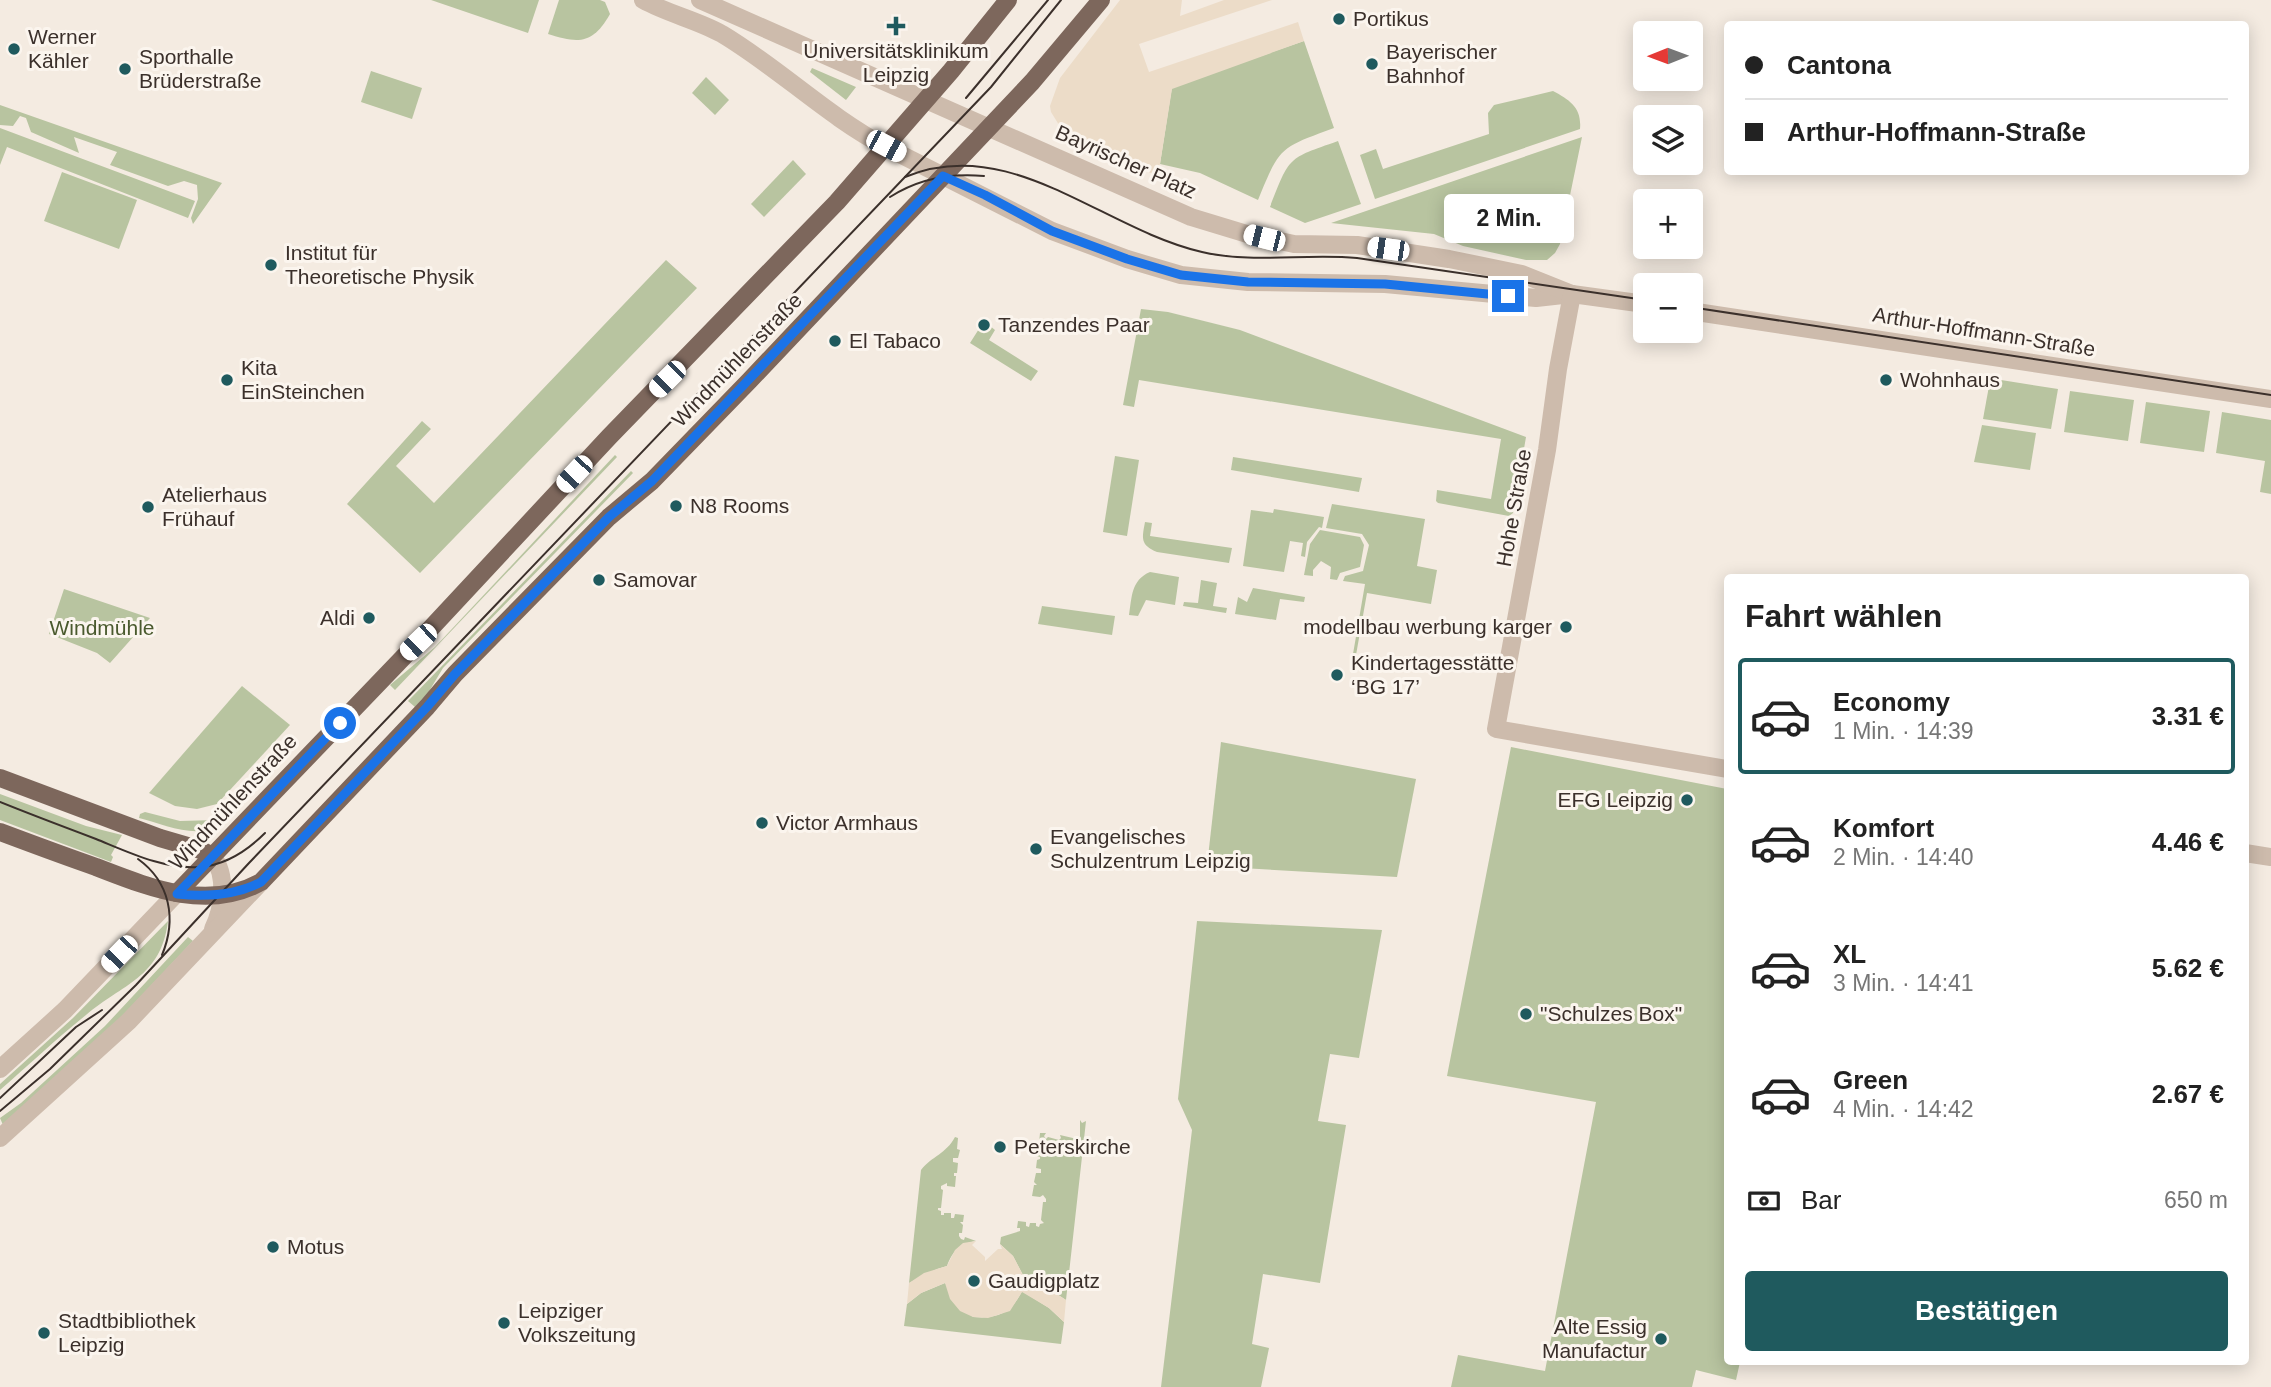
<!DOCTYPE html>
<html lang="de">
<head>
<meta charset="utf-8">
<style>
	:root { --surface:#fff; --page:#f6f6f6; --text:#222; --muted:#767676; --line:#e0e0e0; --accent:#1f5a5e }
	body { margin:0; font-family:Helvetica,sans-serif; background:var(--page); color:var(--text); height:100vh; display:flex; flex-direction:column; font-size:26px; white-space:nowrap }
	* { box-sizing:border-box; margin:0 }
	p { font-size:23px; color:var(--muted) }
	.icon { flex:none; width:38px; height:38px; fill:none; stroke:currentColor; stroke-width:2; stroke-linecap:round; stroke-linejoin:round }
	.map { position:relative; flex:1; overflow:hidden }
	.details { position:absolute; left:1724px; top:574px; width:525px; height:791px; display:flex; flex-direction:column; background:var(--surface); border-radius:7px; box-shadow:0 4px 18px #0003 }
	.details>* { flex:none }
	.top-card { position:absolute; left:1724px; top:21px; width:525px; height:154px; border-radius:7px; box-shadow:0 4px 18px #0003; display:grid; align-content:center; height:154px; padding:0 21px; background:var(--surface) }
	.needle { width:46px; rotate:269deg }
	.controls { position:absolute; left:1633px; top:21px; display:grid; gap:14px }
	.controls a { display:grid; place-items:center; width:70px; height:70px; border-radius:7px; background:var(--surface); box-shadow:0 4px 18px #0003; font-size:35px }
	.end { position:absolute; width:32px; height:32px; margin:-16px; border:9px solid #1a73e8; background:#fff; box-shadow:0 0 0 4px #fff }
	.from { border-radius:50% }
	.bubble { position:absolute; height:49px; border-radius:7px; background:var(--surface); box-shadow:0 4px 18px #0003; font-size:23px; font-weight:800; line-height:49px; text-align:center }
	.car { position:absolute; width:21px; height:42px; margin:-21px -10px; border-radius:9px; box-shadow:0 0 5px 2px #0007; background:linear-gradient(#fff 24%,#345 0 40%,#fff 0 76%,#345 0 86%,#fff 0) }
	.top-card b { display:flex; align-items:center; gap:24px; height:66px; font-size:26px }
	.top-card b+b { border-top:2px solid var(--line) }
	.top-card i { width:18px; height:18px; background:var(--text) }
	ul { padding:0; list-style:none }
	li { display:flex; align-items:center; gap:21px; height:116px; margin:0 14px 10px; padding:0 7px; border:4px solid transparent; border-radius:7px }
	li div { flex:1 }
	li b { display:block; font-size:26px }
	li em { font-style:normal; font-weight:800 }
	li.selected { border-color:var(--accent) }
	li>.icon { width:63px; height:63px; stroke-width:1.5 }
	h2 { padding:0 21px; font-size:32px; line-height:84px }
	.pay { display:flex; align-items:center; gap:18px; height:77px; padding:0 21px; font-size:26px }
	.pay p { margin-inline-start:auto }
	.primary-button { display:flex; gap:14px; margin-top:auto; padding:14px 21px }
	.primary-button a { flex:1; height:80px; border-radius:7px; background:var(--accent); color:#fff; font-size:28px; font-weight:800; line-height:80px; text-align:center }
	.map>svg:first-child { display:block }
	.green { fill:#b8c4a0 }
	.plaza { fill:#ecdcc8 }
	.lines { fill:none; stroke-linecap:round; stroke-linejoin:round }
	.minor { stroke:#cdbbac; stroke-width:18 }
	.major { stroke:#7d675c; stroke-width:18 }
	.tram { stroke:#3b302b; stroke-width:2 }
	.route { stroke:#1a73e8; stroke-width:9 }
	.poi-dot { fill:#1f5a5e; stroke:#fbf5ee; stroke-width:2.5 }
	.labels { text-anchor:middle; stroke-width:6; stroke-linejoin:round; paint-order:stroke }
	.poi-label { font-size:21px; fill:#3b302b; stroke:#fbf5ee; text-anchor:start }
	.street-label { font-size:21px; fill:#3b302b; stroke:#fbf5ee }
	.park-label { font-size:21px; fill:#4a5a2e; stroke:#fbf5ee }
</style>
</head>
<body>
<div class="map">
<svg width="2271" height="1387" viewBox="0 0 2271 1387">
	<rect width="100%" height="100%" fill="#f4ebe1"/>
	<!-- green -->
	<g class="green">
		<polygon points="431,0 539,0 528,33"/>
		<path d="M559,0H600L605,2L610,14C593,44 579,44 548,34Z"/>
		<path d="M1304,41L1334,128C1280,148 1280,146 1258,200L1200,173L1160,164L1172,87Z"/>
		<polygon points="812,68 856,87 846,100 810,72"/>
		<polygon points="371,71 422,88 412,119 361,102"/>
		<polygon points="706,77 729,100 715,115 692,93"/>
		<path d="M1553,91C1570,100 1582,108 1580,129L1375,199L1360,155L1376,149L1383,169L1489,134L1488,113L1494,105Z"/>
		<polygon points="0,105 222,183 193,224 191,218 198,199 197,185 184,181 168,186 110,165 117,152 74,137 79,153 31,132 26,118 20,116 13,126 0,125"/>
		<polygon points="0,128 195,201 188,218 7,147 0,165"/>
		<polygon points="1582,137 1560,244 1555,253 1547,260 1526,260 1463,246 1434,234 1331,223"/>
		<path d="M1338,141L1361,204L1305,223L1270,207C1290,156 1287,159 1338,141Z"/>
		<polygon points="793,160 806,174 764,217 751,204"/>
		<polygon points="62,172 137,200 119,249 44,221"/>
		<polygon points="666,260 697,288 420,573 347,504 422,421 431,429 396,466 434,503"/>
		<polygon points="1141,309 1168,312 1240,330 1526,437 1513,513 1509,516 1438,503 1436,501 1437,490 1491,499 1501,439 1139,380 1134,407 1123,405"/>
		<polygon points="984,321 995,330 989,340 1038,371 1031,381 970,343"/>
		<polygon points="2001,380 2058,389 2051,429 1983,419 1989,386"/>
		<polygon points="2070,391 2134,400 2128,441 2064,432"/>
		<polygon points="2146,402 2210,411 2204,452 2140,443"/>
		<polygon points="2222,412 2271,420 2271,494 2260,492 2265,461 2216,453"/>
		<polygon points="1982,425 2036,433 2030,470 1974,462"/>
		<polygon points="615,455 617,457 395,690 390,685 435,647"/>
		<polygon points="1115,456 1139,460 1127,536 1103,532"/>
		<polygon points="1233,457 1362,478 1359,492 1231,470"/>
		<polygon points="631,471 633,473 443,668 428,693 415,707 408,701"/>
		<polygon points="1332,504 1425,519 1417,566 1437,570 1431,604 1367,593 1356,655 1353,654 1365,584 1343,581 1345,576 1363,571 1369,545 1362,534 1326,528"/>
		<polygon points="1274,509 1324,517 1322,528 1319,527 1307,542 1305,557 1301,556 1303,543 1290,541 1284,572 1243,566 1251,510 1273,513"/>
		<path d="M1145,522L1152,523L1150,536L1232,548L1229,563L1157,552C1140,545 1142,538 1145,522Z"/>
		<polygon points="1320,530 1360,537 1364,545 1360,567 1340,573 1337,580 1330,579 1331,567 1321,561 1313,570 1313,576 1304,575 1310,544"/>
		<path d="M1150,572L1179,577L1175,605L1146,600L1138,616L1129,615C1132,597 1131,580 1150,572Z"/>
		<polygon points="1201,580 1217,583 1213,606 1227,608 1226,613 1183,606 1184,602 1198,603"/>
		<polygon points="1253,588 1305,597 1304,602 1280,599 1276,620 1235,614 1238,597 1247,602"/>
		<polygon points="64,589 150,618 110,663 97,653 49,634"/>
		<polygon points="1042,606 1115,616 1112,635 1038,624"/>
		<polygon points="242,686 290,725 217,804 197,809 175,806 149,793"/>
		<polygon points="1221,742 1416,779 1397,877 1207,866"/>
		<polygon points="1511,747 1727,789 1727,1362 1740,1362 1736,1380 1696,1370 1692,1387 1451,1387 1458,1355 1545,1371 1596,1102 1447,1076"/>
		<polygon points="0,794 86,826 122,835 111,855 113,857 111,862 0,820"/>
		<path d="M145,812L180,821L216,820L219,825C197,840 163,824 139,818L140,814Z"/>
		<path d="M168,921C161,978 122,984 86,1015C56,1039 29,1065 0,1090V1084L73,1018Z"/>
		<polygon points="1197,921 1382,930 1359,1058 1330,1054 1318,1121 1346,1125 1320,1283 1263,1274 1252,1344 1269,1348 1261,1387 1161,1387 1192,1130 1178,1099"/>
		<polygon points="188,937 193,941 115,1024 3,1125 0,1118 21,1103 105,1026"/>
		<polygon points="1080,1120 1082,1123 1086,1121 1066,1300 1032,1278 1023,1275 1013,1256 1000,1244 1001,1237 1020,1231 1020,1228 1017,1228 1018,1221 1026,1222 1026,1226 1029,1227 1030,1223 1036,1223 1036,1226 1039,1227 1040,1224 1044,1223 1041,1220 1043,1202 1046,1202 1046,1199 1043,1195 1040,1197 1032,1196 1034,1185 1037,1185 1034,1182 1036,1173 1041,1173 1041,1169 1036,1168 1037,1160 1040,1159 1040,1157 1037,1156 1038,1147 1044,1147 1044,1143 1039,1143 1040,1133 1046,1133 1044,1136 1046,1139 1048,1137 1059,1140 1061,1138 1060,1135 1077,1139 1080,1136"/>
		<path d="M955,1137L958,1138L957,1149L960,1150L958,1158H953V1162L958,1163L957,1173H954V1176H956L955,1187L947,1186V1183L941,1186V1189L943,1190L941,1208H938V1210L941,1211V1215H944V1213H951V1218H954L955,1214L964,1215L963,1222H960L963,1225L962,1233H959V1236L961,1239L964,1240L965,1237L976,1241C960,1244 953,1250 947,1266L937,1269L909,1283L921,1170C932,1156 946,1154 955,1137Z"/>
		<path d="M945,1283L973,1317C997,1319 1011,1314 1022,1291L1049,1308L1064,1322L1061,1344L904,1326L907,1304L921,1293Z"/>
	</g>
	<!-- plaza -->
	<g class="plaza">
		<polygon points="1120,0 1182,0 1180,16 1224,0 1272,0 1139,44 1149,72 1298,22 1304,41 1172,89 1160,164 1155,175 1079,139 1059,125 1051,112 1050,106 1060,78"/>
		<polygon points="976,1241 972,1245 985,1257 985,1261 998,1249 1002,1249 1000,1244 1013,1256 1023,1275 1032,1278 1066,1300 1064,1322 1049,1308 1022,1292 1010,1311 988,1318 973,1317 960,1311 950,1299 945,1283 921,1293 907,1304 909,1283 924,1273 947,1266 955,1250 963,1243"/>
	</g>
	<g class="lines">
		<!-- minor -->
		<g class="minor">
			<path d="M643,0C668,14 697,20 722,34C779,68 827,116 886,147L1052,231L1127,259L1181,275L1248,282L1385,284L1536,298L1572,294L1645,304"/>
			<polyline points="700,0 1191,217 1247,234 1294,244 1357,245 1449,259 1522,274 1572,294"/>
			<polyline points="1572,294 1558,369 1547,450 1496,729 1727,769"/>
			<polyline points="1690,311 2271,399"/>
			<polyline points="2245,853 2271,857"/>
			<path d="M212,856C228,875 223,909 213,929"/>
			<polyline points="0,1069 65,1010 177,893"/>
			<polyline points="0,1138 129,1021 261,882"/>
		</g>
		<!-- major -->
		<g class="major">
			<polyline points="0,778 160,838 201,850 212,856"/>
			<path d="M0,832C32,844 64,856 96,867C148,887 207,912 261,882L427,707L455,674L609,517L652,481L750,380L1032,82L1101,0"/>
			<polyline points="177,893 418,642 609,437 837,202 951,71 1008,0"/>
		</g>
		<!-- tram -->
		<g class="tram">
			<polyline points="966,98 1048,0"/>
			<path d="M905,177C1011,133 1102,229 1202,252C1254,264 1305,253 1357,258L1645,300"/>
			<path d="M890,197C918,179 951,173 984,176"/>
			<polyline points="1690,307 2271,395"/>
			<path d="M0,802C32,815 64,827 96,839C128,852 165,870 200,867C226,865 247,851 265,833"/>
			<path d="M138,859C170,882 177,919 162,955"/>
			<polyline points="0,1098 76,1027 102,1010"/>
			<polyline points="0,1111 50,1069 136,985 249,863 991,87 1061,0"/>
		</g>
	</g>
	<g class="lines">
		<!-- route -->
		<path class="route" d="M340,723L177,894C206,897 235,896 261,882L427,707L455,674L609,517L652,481L943,176L985,195L1052,231L1127,259L1181,275L1248,282L1385,284L1508,296"/>
	</g>
	<!-- markers -->
	<g class="poi-dot">
		<circle cx="1339" cy="19" r="7"/>
		<path d="M892.5 15.5h7v7h7v7h-7v7h-7v-7h-7v-7h7z"/>
		<circle cx="14" cy="49" r="7"/>
		<circle cx="1372" cy="64" r="7"/>
		<circle cx="125" cy="69" r="7"/>
		<circle cx="271" cy="265" r="7"/>
		<circle cx="984" cy="325" r="7"/>
		<circle cx="835" cy="341" r="7"/>
		<circle cx="227" cy="380" r="7"/>
		<circle cx="1886" cy="380" r="7"/>
		<circle cx="676" cy="506" r="7"/>
		<circle cx="148" cy="507" r="7"/>
		<circle cx="599" cy="580" r="7"/>
		<circle cx="369" cy="618" r="7"/>
		<circle cx="1566" cy="627" r="7"/>
		<circle cx="1337" cy="675" r="7"/>
		<circle cx="1687" cy="800" r="7"/>
		<circle cx="762" cy="823" r="7"/>
		<circle cx="1036" cy="849" r="7"/>
		<circle cx="1526" cy="1014" r="7"/>
		<circle cx="1000" cy="1147" r="7"/>
		<circle cx="273" cy="1247" r="7"/>
		<circle cx="974" cy="1281" r="7"/>
		<circle cx="504" cy="1323" r="7"/>
		<circle cx="44" cy="1333" r="7"/>
		<circle cx="1661" cy="1339" r="7"/>
	</g>
	<g class="labels">
		<!-- poi labels -->
		<g class="poi-label">
			<text x="1353" y="26">Portikus</text>
			<text x="28" y="44">Werner<tspan x="28" dy="24">Kähler</tspan></text>
			<text x="896" y="58" text-anchor="middle">Universitätsklinikum<tspan x="896" dy="24">Leipzig</tspan></text>
			<text x="1386" y="59">Bayerischer<tspan x="1386" dy="24">Bahnhof</tspan></text>
			<text x="139" y="64">Sporthalle<tspan x="139" dy="24">Brüderstraße</tspan></text>
			<text x="285" y="260">Institut für<tspan x="285" dy="24">Theoretische Physik</tspan></text>
			<text x="998" y="332">Tanzendes Paar</text>
			<text x="849" y="348">El Tabaco</text>
			<text x="241" y="375">Kita<tspan x="241" dy="24">EinSteinchen</tspan></text>
			<text x="1900" y="387">Wohnhaus</text>
			<text x="162" y="502">Atelierhaus<tspan x="162" dy="24">Frühauf</tspan></text>
			<text x="690" y="513">N8 Rooms</text>
			<text x="613" y="587">Samovar</text>
			<text x="355" y="625" text-anchor="end">Aldi</text>
			<text x="1552" y="634" text-anchor="end">modellbau werbung karger</text>
			<text x="1351" y="670">Kindertagesstätte<tspan x="1351" dy="24">‘BG 17’</tspan></text>
			<text x="1673" y="807" text-anchor="end">EFG Leipzig</text>
			<text x="776" y="830">Victor Armhaus</text>
			<text x="1050" y="844">Evangelisches<tspan x="1050" dy="24">Schulzentrum Leipzig</tspan></text>
			<text x="1540" y="1021">"Schulzes Box"</text>
			<text x="1014" y="1154">Peterskirche</text>
			<text x="287" y="1254">Motus</text>
			<text x="988" y="1288">Gaudigplatz</text>
			<text x="518" y="1318">Leipziger<tspan x="518" dy="24">Volkszeitung</tspan></text>
			<text x="58" y="1328">Stadtbibliothek<tspan x="58" dy="24">Leipzig</tspan></text>
			<text x="1647" y="1334" text-anchor="end">Alte Essig<tspan x="1647" dy="24">Manufactur</tspan></text>
		</g>
		<!-- street labels -->
		<g class="street-label">
			<text transform="translate(1126 162) rotate(24)" y="7">Bayrischer Platz</text>
			<text transform="translate(1984 332) rotate(9)" y="7">Arthur-Hoffmann-Straße</text>
			<text transform="translate(737 360) rotate(-46)" y="7">Windmühlenstraße</text>
			<text transform="translate(1514 508) rotate(-80)" y="7">Hohe Straße</text>
			<text transform="translate(233 802) rotate(-47)" y="7">Windmühlenstraße</text>
		</g>
		<!-- park labels -->
		<g class="park-label">
			<text x="102" y="635">Windmühle</text>
		</g>
	</g>
</svg>
<div class="controls">
<a><svg class="needle" viewBox="-14 -14 28 28"><path d="M0-13l5 13h-10z" fill="#e53935"/><path d="M0 13l5-13h-10z" fill="#767676"/></svg></a>
<a><svg class="icon" aria-label="layers" viewBox="0 0 24 24"><path d="M12 4l9 5-9 5-9-5zM3 14l9 5 9-5"/></svg></a>
<a>+</a>
<a>−</a>
</div>
<i class="end from" style="left:340px;top:723px"></i>
<i class="end" style="left:1508px;top:296px"></i>
<div class="bubble" style="left:1444px;top:194px;width:130px">2 Min.</div>
<i class="car" style="left:886px;top:146px;rotate:118deg"></i>
<i class="car" style="left:1264px;top:238px;rotate:284deg"></i>
<i class="car" style="left:1388px;top:249px;rotate:278deg"></i>
<i class="car" style="left:667px;top:379px;rotate:225deg"></i>
<i class="car" style="left:574px;top:474px;rotate:223deg"></i>
<i class="car" style="left:418px;top:642px;rotate:226deg"></i>
<i class="car" style="left:119px;top:954px;rotate:224deg"></i>
<div class="top-card">
<b><i class="from"></i>Cantona</b>
<b><i></i>Arthur-Hoffmann-Straße</b>
</div>
<section class="details">
<h2>Fahrt wählen</h2>
<ul>
<li class="selected"><svg class="icon" aria-label="car" viewBox="0 0 24 24"><path d="M5 17H2v-5l4-1 3-4h7l3 4 3 1v5h-3M9 17h6M6 11h13"/><circle cx="7" cy="17" r="2"/><circle cx="17" cy="17" r="2"/></svg><div><b>Economy</b><p>1 Min. · 14:39</p></div><em>3.31 €</em></li>
<li><svg class="icon" aria-label="car" viewBox="0 0 24 24"><path d="M5 17H2v-5l4-1 3-4h7l3 4 3 1v5h-3M9 17h6M6 11h13"/><circle cx="7" cy="17" r="2"/><circle cx="17" cy="17" r="2"/></svg><div><b>Komfort</b><p>2 Min. · 14:40</p></div><em>4.46 €</em></li>
<li><svg class="icon" aria-label="car" viewBox="0 0 24 24"><path d="M5 17H2v-5l4-1 3-4h7l3 4 3 1v5h-3M9 17h6M6 11h13"/><circle cx="7" cy="17" r="2"/><circle cx="17" cy="17" r="2"/></svg><div><b>XL</b><p>3 Min. · 14:41</p></div><em>5.62 €</em></li>
<li><svg class="icon" aria-label="car" viewBox="0 0 24 24"><path d="M5 17H2v-5l4-1 3-4h7l3 4 3 1v5h-3M9 17h6M6 11h13"/><circle cx="7" cy="17" r="2"/><circle cx="17" cy="17" r="2"/></svg><div><b>Green</b><p>4 Min. · 14:42</p></div><em>2.67 €</em></li>
</ul>
<div class="pay"><svg class="icon" aria-label="cash" viewBox="0 0 24 24"><path d="M3 7h18v10H3z"/><circle cx="12" cy="12" r="2"/></svg>Bar<p>650 m</p></div>
<div class="primary-button"><a>Bestätigen</a></div>
</section>
</div>
</body>
</html>
